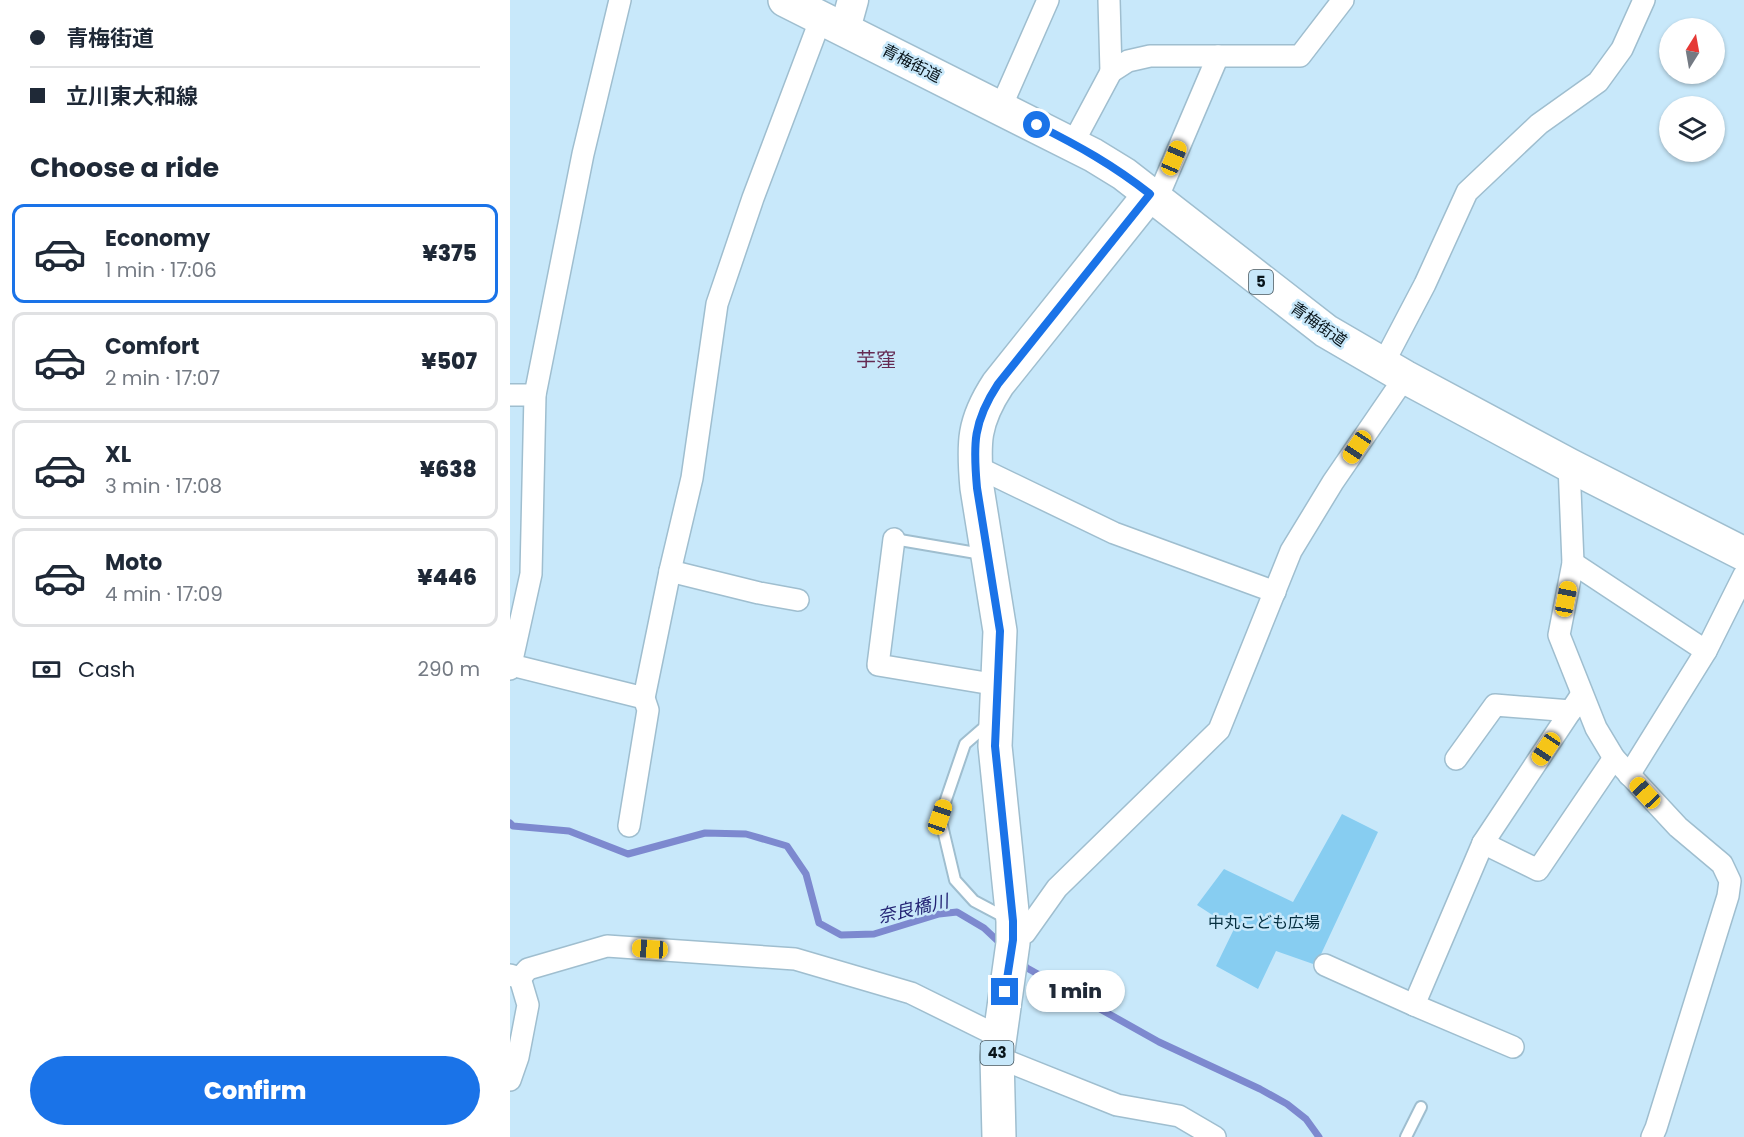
<!DOCTYPE html>
<html lang="en">
<head>
<meta charset="utf-8">
<style>
	:root { --surface:#fff; --page:#f2f2f3; --text:#1f2937; --muted:#747a83; --line:#e0e1e3; --accent:#1a73e8 }
	body { margin:0; font-family:Poppins,"Noto Sans JP",sans-serif; background:var(--page); color:var(--text); height:100vh; display:flex; flex-direction:column; font-size:22px; white-space:nowrap }
	* { box-sizing:border-box; margin:0 }
	p { font-size:20px; color:var(--muted) }
	.icon { flex:none; width:33px; height:33px; fill:none; stroke:currentColor; stroke-width:2; stroke-linecap:round; stroke-linejoin:round }
	.map { position:relative; flex:1; overflow:hidden }
	.details { display:flex; flex-direction:column; background:var(--surface); width:510px }
	.details>* { flex:none }
	.hud { display:grid; align-content:center; height:132px; padding:0 30px; background:var(--surface) }
	.needle { width:39px; rotate:11deg }
	.fabs { position:absolute; left:1149px; top:18px; display:grid; gap:12px }
	.fabs a { display:grid; place-items:center; width:66px; height:66px; border-radius:50%; background:var(--surface); box-shadow:0 2px 4px #0004; font-size:30px }
	.end { position:absolute; width:27px; height:27px; margin:-14px; border:8px solid #1a73e8; background:#fff; box-shadow:0 0 0 3px #fff }
	.from { border-radius:50% }
	.bubble { position:absolute; height:42px; border-radius:21px; background:var(--surface); box-shadow:0 2px 4px #0004; font-size:20px; font-weight:800; line-height:42px; text-align:center }
	.car { position:absolute; width:18px; height:36px; margin:-18px -9px; border-radius:8px; box-shadow:0 0 4px 2px #0007; background:linear-gradient(#f5c518 24%,#345 0 40%,#f5c518 0 76%,#345 0 86%,#f5c518 0) }
	.hud b { display:flex; align-items:center; gap:21px; height:57px; font-size:22px }
	.hud b+b { border-top:2px solid var(--line) }
	.hud i { width:15px; height:15px; background:var(--text) }
	ul { padding:0; list-style:none }
	li { display:flex; align-items:center; gap:18px; height:99px; margin:0 12px 9px; padding:0 18px; border:3px solid var(--line); border-radius:12px }
	li div { flex:1 }
	li b { display:block; font-size:22px }
	li em { font-style:normal; font-weight:800 }
	li.selected { border-color:var(--accent) }
	li>.icon { width:54px; height:54px; stroke-width:1.5 }
	h2 { padding:0 30px; font-size:27px; line-height:72px }
	.pay { display:flex; align-items:center; gap:15px; height:66px; padding:0 30px; font-size:22px }
	.pay p { margin-inline-start:auto }
	.primary-button { display:flex; gap:12px; margin-top:auto; padding:12px 30px }
	.primary-button a { flex:1; height:69px; border-radius:36px; background:var(--accent); color:#fff; font-size:24px; font-weight:800; line-height:69px; text-align:center }
	main { display:flex; flex:1; min-height:0 }
	.map>svg:first-child { display:block }
	.green { fill:#87cdf1 }
	.lines { fill:none; stroke-linecap:round; stroke-linejoin:round }
	.stream { stroke:#7d89cf; stroke-width:7 }
	.lane-casing { stroke:#9fbecf; stroke-width:14 }
	.street-casing { stroke:#9fbecf; stroke-width:24 }
	.secondary-casing { stroke:#9fbecf; stroke-width:33 }
	.primary-casing { stroke:#9fbecf; stroke-width:36 }
	.lane { stroke:#fff; stroke-width:10 }
	.street { stroke:#fff; stroke-width:21 }
	.secondary { stroke:#fff; stroke-width:30 }
	.primary { stroke:#fff; stroke-width:33 }
	.route { stroke:#1a73e8; stroke-width:8 }
	.labels { text-anchor:middle; stroke-width:5; stroke-linejoin:round; paint-order:stroke }
	.shield { fill:#c8e8fa; stroke:#42545d; stroke-width:1.5 }
	.shield-label { font-size:15px; font-weight:bold; fill:#08141a }
	.street-label { font-size:16px; fill:#08141a; stroke:#c8e8fa }
	.park-label { font-size:16px; fill:#042e3f; stroke:#c8e8fa }
	.water-label { font-size:18px; font-style:italic; fill:#222273; stroke:#c8e8fa }
	.quarter-label { font-size:20px; fill:#652a52; stroke:#c8e8fa }
</style>
</head>
<body>
<main>
<section class="details">
<div class="hud">
<b><i class="from"></i>青梅街道</b>
<b><i></i>立川東大和線</b>
</div>
<h2>Choose a ride</h2>
<ul>
<li class="selected"><svg class="icon" aria-label="car" viewBox="0 0 24 24"><path d="M5 17H2v-5l4-1 3-4h7l3 4 3 1v5h-3M9 17h6M6 11h13"/><circle cx="7" cy="17" r="2"/><circle cx="17" cy="17" r="2"/></svg><div><b>Economy</b><p>1 min · 17:06</p></div><em>¥375</em></li>
<li><svg class="icon" aria-label="car" viewBox="0 0 24 24"><path d="M5 17H2v-5l4-1 3-4h7l3 4 3 1v5h-3M9 17h6M6 11h13"/><circle cx="7" cy="17" r="2"/><circle cx="17" cy="17" r="2"/></svg><div><b>Comfort</b><p>2 min · 17:07</p></div><em>¥507</em></li>
<li><svg class="icon" aria-label="car" viewBox="0 0 24 24"><path d="M5 17H2v-5l4-1 3-4h7l3 4 3 1v5h-3M9 17h6M6 11h13"/><circle cx="7" cy="17" r="2"/><circle cx="17" cy="17" r="2"/></svg><div><b>XL</b><p>3 min · 17:08</p></div><em>¥638</em></li>
<li><svg class="icon" aria-label="car" viewBox="0 0 24 24"><path d="M5 17H2v-5l4-1 3-4h7l3 4 3 1v5h-3M9 17h6M6 11h13"/><circle cx="7" cy="17" r="2"/><circle cx="17" cy="17" r="2"/></svg><div><b>Moto</b><p>4 min · 17:09</p></div><em>¥446</em></li>
</ul>
<div class="pay"><svg class="icon" aria-label="cash" viewBox="0 0 24 24"><path d="M3 7h18v10H3z"/><circle cx="12" cy="12" r="2"/></svg>Cash<p>290 m</p></div>
<div class="primary-button"><a>Confirm</a></div>
</section>
<div class="map">
<svg width="1234" height="1137" viewBox="0 0 1234 1137">
	<rect width="100%" height="100%" fill="#c8e8fa"/>
	<!-- green -->
	<polygon class="green" points="832,814 868,832 806,965 766,951 748,989 706,966 724,929 687,905 714,869 783,902"/>
	<g class="lines">
		<!-- stream -->
		<g class="stream">
			<polyline points="0,823 3,826 59,831 118,854 195,833 236,834 277,846 296,874 309,923 331,935 364,934 429,914 447,912 474,928 491,944"/>
			<polyline points="510,962 517,968 649,1042 750,1089 777,1104 796,1119 809,1137"/>
		</g>
		<defs>
			<g id="lane">
				<polyline points="384,539 472,554"/>
				<polyline points="478,724 455,744 430,817 445,880 464,901 498,919"/>
				<polyline points="896,1137 911,1107"/>
			</g>
			<g id="street">
				<polyline points="599,0 601,72"/>
				<polyline points="491,107 538,0"/>
				<polyline points="563,143 601,72 618,61 640,56 790,56 833,0"/>
				<polyline points="647,199 708,56"/>
				<polyline points="873,364 915,284 957,192 1029,124 1088,82 1112,49 1134,0"/>
				<polyline points="0,395 25,395"/>
				<polyline points="1059,465 1063,563 1049,635 1086,728 1104,758 1168,827 1212,864 1220,881 1218,896 1146,1128 1142,1137"/>
				<polyline points="465,466 604,533 765,592"/>
				<polyline points="384,539 368,665 488,685"/>
				<polyline points="1063,563 1196,651"/>
				<polyline points="160,571 249,593 288,600"/>
				<polyline points="1,665 134,698 160,571 182,478 207,304 243,198 311,18"/>
				<polyline points="0,669 21,574 25,395 73,154 110,0"/>
				<polyline points="946,759 985,705 1061,711"/>
				<polyline points="1119,775 1196,651 1234,575"/>
				<polyline points="119,826 138,710 134,698"/>
				<polyline points="973,843 1028,870 1104,758"/>
				<polyline points="503,940 515,933 547,888 709,730 781,551 823,482 895,377"/>
				<polyline points="815,965 904,1005 1003,1047"/>
				<polyline points="0,975 10,978 18,1005 8,1057 0,1080"/>
				<polyline points="10,978 18,969 97,946 285,959 401,993 490,1037"/>
				<polyline points="904,1005 973,843 1072,694"/>
				<polyline points="487,1057 607,1105 669,1116 705,1137"/>
			</g>
			<polyline id="secondary" points="335,29 343,0"/>
			<g id="primary">
				<polyline points="275,0 583,155 614,174 816,331 895,377 1059,465 1234,554"/>
				<path d="M489,1137L487,1057L503,943V921L485,746L490,631L467,488C463,443 463,422 488,384L640,194"/>
			</g>
		</defs>
		<!-- lane casing -->
		<use href="#lane" class="lane-casing"/>
		<!-- street casing -->
		<use href="#street" class="street-casing"/>
		<!-- secondary casing -->
		<use href="#secondary" class="secondary-casing"/>
		<!-- primary casing -->
		<use href="#primary" class="primary-casing"/>
		<!-- lane -->
		<use href="#lane" class="lane"/>
		<!-- street -->
		<use href="#street" class="street"/>
		<!-- secondary -->
		<use href="#secondary" class="secondary"/>
		<!-- primary -->
		<use href="#primary" class="primary"/>
	</g>
	<g class="lines">
		<!-- route -->
		<path class="route" d="M495,992L503,940V921L485,746L490,631L467,488C463,444 463,422 488,384L640,194C603,165 569,146 527,125"/>
	</g>
	<g class="labels">
		<!-- shield labels -->
		<g class="shield">
			<rect x="739" y="270" width="24" height="24" rx="4.5"/>
			<rect x="470.5" y="1041" width="33" height="24" rx="4.5"/>
		</g>
		<g class="shield-label">
			<text x="751" y="287">5</text>
			<text x="487" y="1058">43</text>
		</g>
		<!-- street labels -->
		<g class="street-label">
			<text transform="translate(402 63) rotate(27)" y="6">青梅街道</text>
			<text transform="translate(809 324) rotate(35)" y="6">青梅街道</text>
		</g>
		<!-- park labels -->
		<g class="park-label">
			<text x="754" y="928">中丸こども広場</text>
		</g>
		<!-- water labels -->
		<g class="water-label">
			<text transform="translate(403 909) rotate(-13)" y="6">奈良橋川</text>
		</g>
		<!-- quarter labels -->
		<g class="quarter-label">
			<text x="366" y="367">芋窪</text>
		</g>
	</g>
</svg>
<div class="fabs">
<a><svg class="needle" viewBox="-14 -14 28 28"><path d="M0-13l5 13h-10z" fill="#e53935"/><path d="M0 13l5-13h-10z" fill="#747a83"/></svg></a>
<a><svg class="icon" aria-label="layers" viewBox="0 0 24 24"><path d="M12 4l9 5-9 5-9-5zM3 14l9 5 9-5"/></svg></a>
</div>
<i class="end from" style="left:527px;top:125px"></i>
<i class="end" style="left:495px;top:992px"></i>
<div class="bubble" style="left:516px;top:970px;width:99px">1 min</div>
<i class="car" style="left:664px;top:158px;rotate:23deg"></i>
<i class="car" style="left:847px;top:447px;rotate:214deg"></i>
<i class="car" style="left:1056px;top:599px;rotate:11deg"></i>
<i class="car" style="left:1036px;top:749px;rotate:214deg"></i>
<i class="car" style="left:1135px;top:793px;rotate:317deg"></i>
<i class="car" style="left:430px;top:817px;rotate:19deg"></i>
<i class="car" style="left:140px;top:949px;rotate:274deg"></i>
</div>
</main>
</body>
</html>
